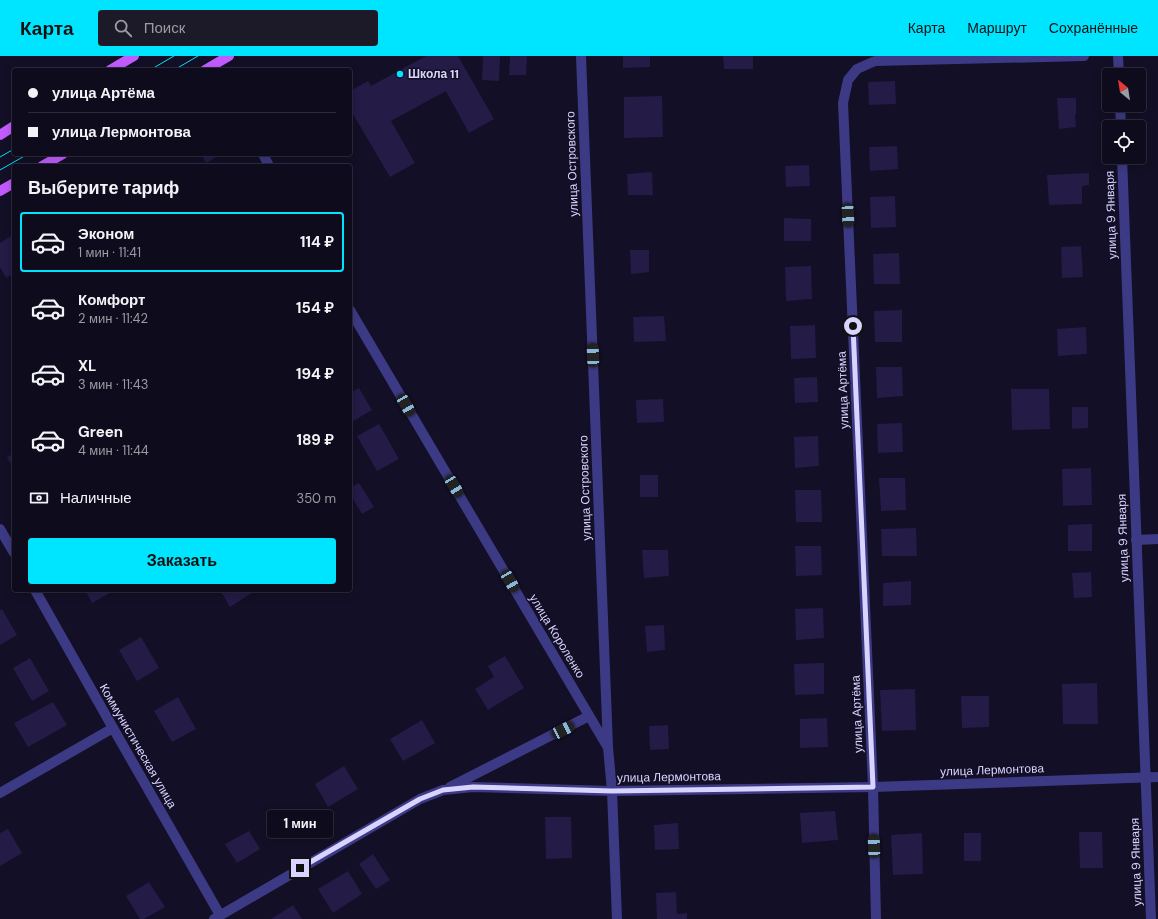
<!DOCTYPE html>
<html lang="ru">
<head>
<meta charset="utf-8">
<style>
	:root { --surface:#0e0b1c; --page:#1c1929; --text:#f1f3f6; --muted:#9b9ba3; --line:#2e2b3b; --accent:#00e5ff }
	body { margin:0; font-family:"DM Sans",sans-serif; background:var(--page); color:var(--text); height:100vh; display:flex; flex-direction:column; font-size:15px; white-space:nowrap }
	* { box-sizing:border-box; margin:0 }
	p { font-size:13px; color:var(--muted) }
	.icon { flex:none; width:22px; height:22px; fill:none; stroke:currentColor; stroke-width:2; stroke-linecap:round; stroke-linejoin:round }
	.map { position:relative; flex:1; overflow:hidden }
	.side { position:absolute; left:12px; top:108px; width:340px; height:428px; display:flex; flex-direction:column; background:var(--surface); border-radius:4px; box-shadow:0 2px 10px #0003,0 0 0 1px var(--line) }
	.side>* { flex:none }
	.hud { position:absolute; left:12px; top:12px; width:340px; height:88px; border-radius:4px; box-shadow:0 2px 10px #0003,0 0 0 1px var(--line); display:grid; align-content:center; height:88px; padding:0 16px; background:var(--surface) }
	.needle { width:26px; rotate:330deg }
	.tools { position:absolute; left:1102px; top:12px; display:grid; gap:8px }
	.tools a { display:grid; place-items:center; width:44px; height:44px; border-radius:4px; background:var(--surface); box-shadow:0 2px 10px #0003,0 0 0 1px var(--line); font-size:20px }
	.end { position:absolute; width:18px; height:18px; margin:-9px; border:5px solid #d9d4ff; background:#111; box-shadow:0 0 0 2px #111 }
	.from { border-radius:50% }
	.bubble { position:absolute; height:28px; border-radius:4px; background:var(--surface); box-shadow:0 2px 10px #0003,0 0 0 1px var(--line); font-size:13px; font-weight:700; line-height:28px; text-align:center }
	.car { position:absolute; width:12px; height:24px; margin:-12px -6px; border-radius:5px; box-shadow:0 0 3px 1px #0007; background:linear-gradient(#222 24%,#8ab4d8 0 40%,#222 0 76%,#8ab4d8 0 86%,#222 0) }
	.hud b { display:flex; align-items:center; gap:14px; height:38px; font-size:15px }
	.hud b+b { border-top:1px solid var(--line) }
	.hud i { width:10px; height:10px; background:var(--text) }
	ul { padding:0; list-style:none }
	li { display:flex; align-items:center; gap:12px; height:60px; margin:0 8px 6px; padding:0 8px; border:2px solid transparent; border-radius:4px }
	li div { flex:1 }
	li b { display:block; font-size:15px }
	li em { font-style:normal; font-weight:700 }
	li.active { border-color:var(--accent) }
	li>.icon { width:36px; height:36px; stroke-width:1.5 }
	h2 { padding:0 16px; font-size:18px; line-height:48px }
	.pay { display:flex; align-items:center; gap:10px; height:44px; padding:0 16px; font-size:15px }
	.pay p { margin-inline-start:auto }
	.cta { display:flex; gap:8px; margin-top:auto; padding:8px 16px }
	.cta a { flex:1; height:46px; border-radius:4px; background:var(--accent); color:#111; font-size:16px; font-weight:700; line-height:46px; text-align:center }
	header { display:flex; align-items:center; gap:24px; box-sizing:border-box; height:56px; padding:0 20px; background:var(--accent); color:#111 }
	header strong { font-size:19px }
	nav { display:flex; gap:22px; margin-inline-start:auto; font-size:14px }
	.search { width:280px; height:36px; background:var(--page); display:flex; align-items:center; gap:10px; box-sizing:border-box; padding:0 14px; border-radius:4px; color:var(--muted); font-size:15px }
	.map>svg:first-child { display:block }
	.building { fill:#241b47 }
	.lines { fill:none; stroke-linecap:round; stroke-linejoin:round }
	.minor { stroke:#3d3a85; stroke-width:10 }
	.major { stroke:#c25bff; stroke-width:10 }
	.tram { stroke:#00e5ff; stroke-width:1 }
	.route { stroke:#d9d4ff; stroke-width:5 }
	.poi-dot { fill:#00e5ff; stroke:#130f26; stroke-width:1.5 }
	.labels { text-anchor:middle; stroke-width:3; stroke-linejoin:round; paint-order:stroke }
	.poi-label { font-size:12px; font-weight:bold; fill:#d9d4ff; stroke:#130f26; text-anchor:start }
	.street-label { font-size:12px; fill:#d9d4ff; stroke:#130f26 }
</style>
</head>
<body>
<header>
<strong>Карта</strong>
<div class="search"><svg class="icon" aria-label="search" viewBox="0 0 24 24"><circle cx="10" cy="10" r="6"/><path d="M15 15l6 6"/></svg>Поиск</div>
<nav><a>Карта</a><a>Маршрут</a><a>Сохранённые</a></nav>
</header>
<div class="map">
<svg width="1158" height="863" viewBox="0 0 1158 863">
	<rect width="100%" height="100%" fill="#130f26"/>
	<!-- building -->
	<g class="building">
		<polygon points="426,0 458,0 494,63 469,77 446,35 391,65 415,107 390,121 350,53 350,35 368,25 371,30"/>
		<polygon points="483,0 500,0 499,25 482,24"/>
		<polygon points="510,0 527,0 526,19 509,19"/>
		<polygon points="623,0 650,0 650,11 623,12"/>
		<polygon points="723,0 753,0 753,13 724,13"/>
		<polygon points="895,25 896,48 869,49 868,26"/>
		<polygon points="662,40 663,81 624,82 624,41"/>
		<polygon points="1057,42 1076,42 1076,59 1075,59 1076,71 1059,73"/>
		<polygon points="897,90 898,113 870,115 869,91"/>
		<polygon points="201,98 221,98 206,107"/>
		<polygon points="809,109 810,130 786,131 785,110"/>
		<polygon points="652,116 653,139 628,139 627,118"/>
		<polygon points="1089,117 1089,129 1082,130 1082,148 1049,149 1047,119"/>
		<polygon points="895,140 896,171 871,172 870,141"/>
		<polygon points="784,162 811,163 811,185 784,185"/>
		<polygon points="11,180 14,185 14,217 6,222 0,211 0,187"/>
		<polygon points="1081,190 1083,221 1062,222 1061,191"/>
		<polygon points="630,194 649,194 649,216 631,218"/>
		<polygon points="899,197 900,228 874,228 873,198"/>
		<polygon points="811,210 812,243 786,245 785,211"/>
		<polygon points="902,254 902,286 875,286 874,255"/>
		<polygon points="664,260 666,285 634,286 633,261"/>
		<polygon points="815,269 816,302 791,303 790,270"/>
		<polygon points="1086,271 1087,298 1058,300 1057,273"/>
		<polygon points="876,311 902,311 903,340 877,342"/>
		<polygon points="817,321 818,346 795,347 794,322"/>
		<polygon points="359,332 372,354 350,367 350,337"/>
		<polygon points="1011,333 1049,333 1050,373 1012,374"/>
		<polygon points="663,343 664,366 637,367 636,344"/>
		<polygon points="1072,351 1088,351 1088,372 1072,373"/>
		<polygon points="902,367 903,396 878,397 877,368"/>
		<polygon points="379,368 399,403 377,415 357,380"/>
		<polygon points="818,380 819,410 795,412 794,381"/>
		<polygon points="14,397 14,413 7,401"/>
		<polygon points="1091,412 1092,449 1063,450 1062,413"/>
		<rect x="640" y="419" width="18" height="22"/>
		<polygon points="879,422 905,422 906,454 881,455"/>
		<polygon points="359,427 374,451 362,458 350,438 350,432"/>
		<polygon points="795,434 821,434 822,466 796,466"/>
		<polygon points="1092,468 1092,495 1068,495 1068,469"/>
		<polygon points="916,472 917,500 882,500 881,473"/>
		<polygon points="795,490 821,490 822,519 796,520"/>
		<polygon points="642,494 668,494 669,520 644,522"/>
		<polygon points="1091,516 1092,541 1074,542 1072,517"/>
		<polygon points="911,525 911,549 883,550 883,527"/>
		<polygon points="85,534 115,534 92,547"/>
		<polygon points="220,534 256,534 230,551"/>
		<polygon points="823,552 824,582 796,584 795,553"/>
		<polygon points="2,553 17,579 0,589 0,554"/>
		<polygon points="664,569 665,594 647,596 645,570"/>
		<polygon points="141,581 159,612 137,625 119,594"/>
		<polygon points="505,600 524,632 488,654 475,633 494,621 488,610"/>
		<polygon points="30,602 49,635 32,645 13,612"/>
		<polygon points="824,607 824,638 795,639 794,608"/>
		<polygon points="1097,627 1098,668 1063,668 1062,628"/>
		<polygon points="915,633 916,674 882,675 880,634"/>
		<polygon points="961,640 989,640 989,671 962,672"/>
		<polygon points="178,641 196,673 172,686 154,655"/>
		<polygon points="53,646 67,669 28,691 14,667"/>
		<polygon points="827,662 828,691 800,692 800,663"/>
		<polygon points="422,664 435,687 403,705 390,683"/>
		<polygon points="668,669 669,693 650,694 649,670"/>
		<polygon points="344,710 358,733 328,751 315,728"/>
		<polygon points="835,755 838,784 802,787 800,757"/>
		<polygon points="545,761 571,761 572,802 546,803"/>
		<polygon points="678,767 679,793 655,794 654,769"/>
		<polygon points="8,773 22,797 0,810 0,777"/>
		<polygon points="249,775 260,793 237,807 225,788"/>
		<polygon points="1079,776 1102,776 1103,812 1080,812"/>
		<polygon points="922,777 923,818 893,819 891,779"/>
		<rect x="964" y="777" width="17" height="28"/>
		<polygon points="373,798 390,824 376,833 359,808"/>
		<polygon points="348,815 362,838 333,857 318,833"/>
		<polygon points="149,826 165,851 144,863 140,863 126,840"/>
		<polygon points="676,836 677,858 687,857 687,863 657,863 656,837"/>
		<polygon points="293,849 302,863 271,863"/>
	</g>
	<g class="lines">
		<!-- minor -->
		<g class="minor">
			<polyline points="581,0 608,691 612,735 617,863"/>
			<polyline points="1118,0 1119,19"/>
			<polyline points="1120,49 1121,71"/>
			<polyline points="263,98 269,110"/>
			<polyline points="1122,101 1151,863"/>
			<polyline points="350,254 607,690"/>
			<polyline points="0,473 14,497"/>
			<polyline points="1136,484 1158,483"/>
			<polyline points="35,534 113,672 220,859"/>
			<polyline points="450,731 589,660"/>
			<polyline points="0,737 113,672"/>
			<polyline points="214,863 420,743 443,734 473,731 612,735 873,731 1158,721"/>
			<polyline points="876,863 873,731 843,47 848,24 857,13 875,5 1084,0"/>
		</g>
		<!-- major -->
		<g class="major">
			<polyline points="110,14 134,0"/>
			<polyline points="205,14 229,0"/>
			<polyline points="0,79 14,70"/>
			<polyline points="42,110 63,98"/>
			<polyline points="0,135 14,127"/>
		</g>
		<!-- tram -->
		<g class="tram">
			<polyline points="150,14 174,0"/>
			<polyline points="174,14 198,0"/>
			<polyline points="0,101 14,93"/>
			<polyline points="0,114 28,98"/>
		</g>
	</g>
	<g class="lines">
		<!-- route -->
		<polyline class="route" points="300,812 420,743 443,734 473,731 612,735 873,731 853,270"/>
	</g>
	<!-- markers -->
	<circle class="poi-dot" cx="400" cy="18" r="4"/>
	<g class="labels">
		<!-- poi labels -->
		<g class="poi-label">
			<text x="408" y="22">Школа 11</text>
		</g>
		<!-- street labels -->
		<g class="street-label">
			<text transform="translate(572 108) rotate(-92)" y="4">улица Островского</text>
			<text transform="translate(1111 159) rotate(-92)" y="4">улица 9 Января</text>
			<text transform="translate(843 334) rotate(-92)" y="4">улица Артёма</text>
			<text transform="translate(585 432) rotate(-92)" y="4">улица Островского</text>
			<text transform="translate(1123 482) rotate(-92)" y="4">улица 9 Января</text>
			<text transform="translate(557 580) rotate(59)" y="4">улица Короленко</text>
			<text transform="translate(857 658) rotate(-92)" y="4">улица Артёма</text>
			<text transform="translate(138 690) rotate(60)" y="4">Коммунистическая улица</text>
			<text transform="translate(992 714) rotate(-2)" y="4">улица Лермонтова</text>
			<text transform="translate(669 721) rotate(-1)" y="4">улица Лермонтова</text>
			<text transform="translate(1136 806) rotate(-92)" y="4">улица 9 Января</text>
		</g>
	</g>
</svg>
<div class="tools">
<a><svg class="needle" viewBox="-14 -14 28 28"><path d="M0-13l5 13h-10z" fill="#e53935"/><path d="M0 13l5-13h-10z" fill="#9b9ba3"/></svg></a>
<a><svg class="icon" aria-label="locate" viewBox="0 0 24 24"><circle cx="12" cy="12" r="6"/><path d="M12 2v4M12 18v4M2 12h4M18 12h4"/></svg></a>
</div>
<i class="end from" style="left:853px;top:270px"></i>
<i class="end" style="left:300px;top:812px"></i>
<div class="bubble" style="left:267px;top:754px;width:66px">1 мин</div>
<i class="car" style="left:848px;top:159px;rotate:177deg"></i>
<i class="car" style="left:593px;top:299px;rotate:358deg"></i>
<i class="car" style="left:406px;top:349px;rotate:150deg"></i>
<i class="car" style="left:454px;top:430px;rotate:149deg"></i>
<i class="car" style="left:510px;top:525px;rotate:150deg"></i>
<i class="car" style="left:563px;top:674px;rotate:63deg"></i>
<i class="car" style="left:874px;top:790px;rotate:358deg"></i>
<div class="hud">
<b><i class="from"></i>улица Артёма</b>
<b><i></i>улица Лермонтова</b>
</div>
<section class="side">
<h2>Выберите тариф</h2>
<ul>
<li class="active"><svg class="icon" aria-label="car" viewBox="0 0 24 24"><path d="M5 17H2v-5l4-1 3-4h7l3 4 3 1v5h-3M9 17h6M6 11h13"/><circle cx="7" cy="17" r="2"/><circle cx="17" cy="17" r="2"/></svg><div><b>Эконом</b><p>1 мин · 11:41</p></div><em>114 ₽</em></li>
<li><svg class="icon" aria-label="car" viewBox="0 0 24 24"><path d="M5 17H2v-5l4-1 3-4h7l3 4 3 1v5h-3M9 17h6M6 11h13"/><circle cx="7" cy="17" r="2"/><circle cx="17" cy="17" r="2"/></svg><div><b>Комфорт</b><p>2 мин · 11:42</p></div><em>154 ₽</em></li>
<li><svg class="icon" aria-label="car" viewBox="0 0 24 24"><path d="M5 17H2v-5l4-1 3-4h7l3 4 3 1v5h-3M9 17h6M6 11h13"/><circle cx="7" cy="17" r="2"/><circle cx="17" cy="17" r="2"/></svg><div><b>XL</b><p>3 мин · 11:43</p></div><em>194 ₽</em></li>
<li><svg class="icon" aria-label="car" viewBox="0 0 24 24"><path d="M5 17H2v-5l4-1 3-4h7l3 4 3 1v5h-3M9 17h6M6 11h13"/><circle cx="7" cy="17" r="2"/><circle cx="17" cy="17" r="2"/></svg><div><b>Green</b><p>4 мин · 11:44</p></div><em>189 ₽</em></li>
</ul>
<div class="pay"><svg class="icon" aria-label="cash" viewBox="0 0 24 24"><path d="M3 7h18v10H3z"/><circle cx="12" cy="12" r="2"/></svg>Наличные<p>350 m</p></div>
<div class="cta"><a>Заказать</a></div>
</section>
</div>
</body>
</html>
